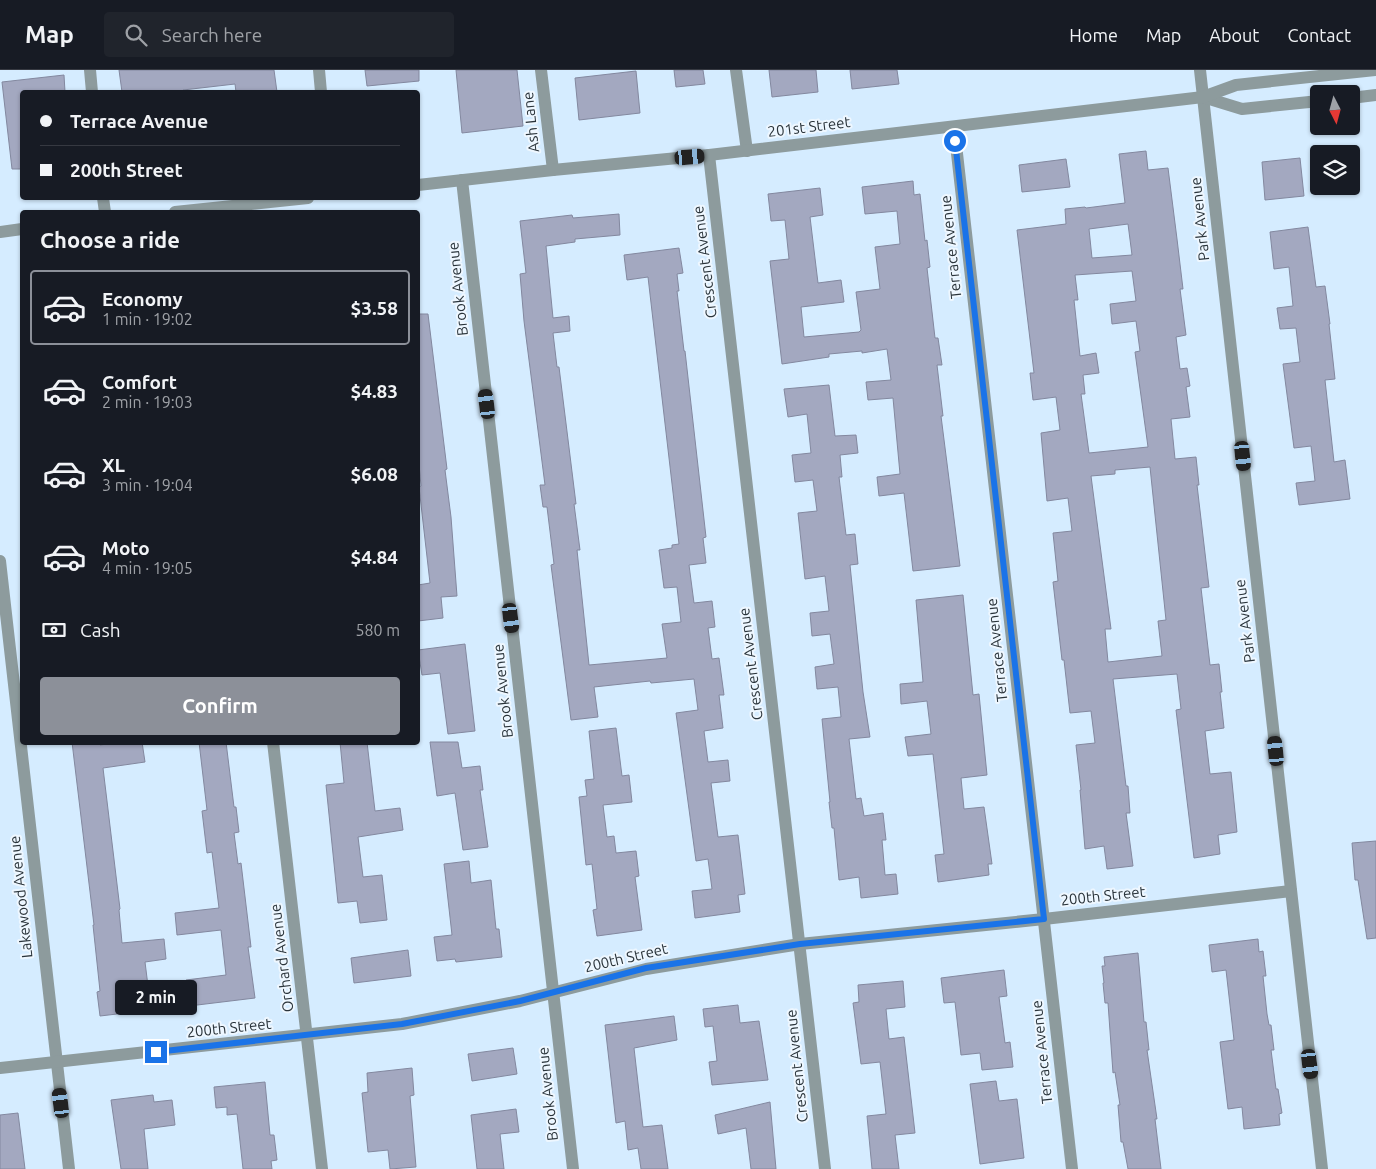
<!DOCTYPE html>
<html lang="en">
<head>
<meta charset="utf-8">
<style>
	:root { --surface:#171b24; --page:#20242c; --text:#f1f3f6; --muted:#9ea1a6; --line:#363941; --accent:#8c9099 }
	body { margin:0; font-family:Ubuntu,sans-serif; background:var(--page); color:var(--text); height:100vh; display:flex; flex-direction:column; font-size:19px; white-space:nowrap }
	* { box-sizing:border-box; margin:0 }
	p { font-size:16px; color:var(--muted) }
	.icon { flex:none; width:28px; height:28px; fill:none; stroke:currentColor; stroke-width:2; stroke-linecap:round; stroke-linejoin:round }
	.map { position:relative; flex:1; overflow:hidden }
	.side { position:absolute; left:20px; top:140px; width:400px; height:535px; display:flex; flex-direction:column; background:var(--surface); border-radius:5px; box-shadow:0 1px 4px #0004 }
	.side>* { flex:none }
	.top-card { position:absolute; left:20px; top:20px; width:400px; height:110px; border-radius:5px; box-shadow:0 1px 4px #0004; display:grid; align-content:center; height:110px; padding:0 20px; background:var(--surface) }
	.needle { width:32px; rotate:174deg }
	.buttons { position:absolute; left:1310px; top:15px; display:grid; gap:10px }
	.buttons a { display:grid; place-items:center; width:50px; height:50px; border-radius:5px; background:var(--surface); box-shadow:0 1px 4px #0004; font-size:25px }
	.end { position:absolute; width:22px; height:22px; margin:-11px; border:6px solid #1a73e8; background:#fff; box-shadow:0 0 0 2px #fff }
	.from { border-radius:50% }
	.bubble { position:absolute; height:35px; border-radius:5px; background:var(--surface); box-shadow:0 1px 4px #0004; font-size:16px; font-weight:700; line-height:35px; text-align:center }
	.car { position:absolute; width:15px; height:30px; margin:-15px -8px; border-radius:6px; box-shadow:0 0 4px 1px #0007; background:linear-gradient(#222 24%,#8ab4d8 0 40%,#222 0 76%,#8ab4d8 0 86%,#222 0) }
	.top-card b { display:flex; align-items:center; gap:18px; height:48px; font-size:19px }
	.top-card b+b { border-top:1px solid var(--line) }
	.top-card i { width:12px; height:12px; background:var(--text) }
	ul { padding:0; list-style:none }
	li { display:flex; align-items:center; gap:15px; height:75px; margin:0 10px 8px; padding:0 10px; border:2px solid transparent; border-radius:5px }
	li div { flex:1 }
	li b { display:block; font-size:19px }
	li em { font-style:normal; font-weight:700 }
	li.current { border-color:var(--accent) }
	li>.icon { width:45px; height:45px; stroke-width:1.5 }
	h2 { padding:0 20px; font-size:22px; line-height:60px }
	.pay { display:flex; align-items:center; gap:12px; height:55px; padding:0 20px; font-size:19px }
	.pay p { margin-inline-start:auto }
	.action { display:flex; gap:10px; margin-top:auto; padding:10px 20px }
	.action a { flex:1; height:58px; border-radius:5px; background:var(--accent); color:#fff; font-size:20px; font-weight:700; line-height:58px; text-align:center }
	header { display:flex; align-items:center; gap:30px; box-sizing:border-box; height:70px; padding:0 25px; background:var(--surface); border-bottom:1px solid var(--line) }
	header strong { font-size:24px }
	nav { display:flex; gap:28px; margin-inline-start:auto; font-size:18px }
	.search { width:350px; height:45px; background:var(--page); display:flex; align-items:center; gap:12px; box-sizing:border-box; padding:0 18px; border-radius:5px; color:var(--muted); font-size:19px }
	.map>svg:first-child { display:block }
	.building { fill:#a3a8c0; stroke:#83889f; fill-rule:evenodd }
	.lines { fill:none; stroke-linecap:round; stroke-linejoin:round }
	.minor { stroke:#8d9b9d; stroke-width:12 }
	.route { stroke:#1a73e8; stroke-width:6 }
	.labels { text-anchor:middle; stroke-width:4; stroke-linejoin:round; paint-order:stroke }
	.street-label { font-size:15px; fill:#2a343b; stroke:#eef7ff }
</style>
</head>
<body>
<header>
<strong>Map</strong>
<div class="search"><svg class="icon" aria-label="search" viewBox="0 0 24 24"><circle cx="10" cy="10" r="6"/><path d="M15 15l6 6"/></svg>Search here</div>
<nav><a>Home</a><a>Map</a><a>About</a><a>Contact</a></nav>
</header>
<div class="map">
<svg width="1376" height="1099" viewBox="0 0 1376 1099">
	<rect width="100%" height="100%" fill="#d5ecff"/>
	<!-- building -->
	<g class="building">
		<polygon points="119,0 274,0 277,22 236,22 235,14 183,20 183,22 122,22"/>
		<polygon points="365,0 419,0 419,11 367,16"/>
		<polygon points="456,0 517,0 523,56 462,63"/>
		<polygon points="674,0 703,0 705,14 676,17"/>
		<polygon points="769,0 816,0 818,22 772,27"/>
		<polygon points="850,0 897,0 899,14 852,19"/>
		<polygon points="636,1 640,43 579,50 575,8"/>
		<polygon points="64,5 65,22 22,22 22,99 12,99 2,12"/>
		<path d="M1146,81L1148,100L1168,98L1177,169L1183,219H1180L1186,265L1176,267L1180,299L1187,298L1190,316L1186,317L1190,347L1171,349L1175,389L1196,387L1199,415H1197L1209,517L1201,518L1210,595L1219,594L1222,622H1220L1224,658L1205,661L1210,704L1231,702L1237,762L1218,765L1220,784L1194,788L1176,640L1181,639L1177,604L1113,609L1126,716H1128L1130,743H1126L1133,796L1107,799L1104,776L1085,779L1080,720H1081L1076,675L1095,673L1091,641L1070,643L1064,590H1062L1053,512L1058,511L1053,463L1072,461L1068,428L1047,431L1041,363L1060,360L1056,327L1033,330L1030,303H1034L1017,160L1066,154L1065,139L1085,137L1086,138L1125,133L1119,84ZM1128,154L1132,185L1092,188L1089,159ZM1132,201L1136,231L1110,234L1112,254L1136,251L1140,281L1135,282L1148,377L1089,383L1081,324H1085L1083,305L1099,303L1096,283L1080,286L1074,230H1078L1075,205ZM1150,397L1166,550L1158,551L1162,586L1108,592L1105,559H1111L1091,406L1115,404V400Z"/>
		<polygon points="1300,88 1304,126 1265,130 1262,92"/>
		<polygon points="1066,89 1070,117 1022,122 1019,95"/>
		<polygon points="913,111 914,125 920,124 925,171 927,170 930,197 927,198 935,268 938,268 942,295 937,295 943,346 941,346 960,496 913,501 904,423 879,426 877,407 900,404 893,328 868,330 866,312 891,310 887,279 862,283 862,281 829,284 829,287 782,294 770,191 789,189 785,150 771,151 768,124 820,118 823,145 810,147 818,213 841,210 844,232 801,237 804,267 859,262 861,260 856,222 880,219 875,177 900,174 897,141 865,144 862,117"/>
		<polygon points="619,144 620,165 575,169 575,172 546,176 553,248 569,246 570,261 553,263 557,297 559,297 576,434 574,434 580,480 577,480 589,595 667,588 662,554 681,552 677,517 664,518 659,480 672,478 672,475 679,474 648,207 627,210 624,185 679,178 683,203 677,204 679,221 677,221 684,281 685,281 706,467 703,468 706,493 689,495 694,533 712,531 715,557 708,558 712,589 719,588 724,625 719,625 723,658 704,661 708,692 728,690 730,711 711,713 718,767 738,765 745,824 738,825 740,842 695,848 692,821 712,819 708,789 696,791 676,643 698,640 694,609 651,613 650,611 594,617 598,647 571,650 551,495 554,494 547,437 543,437 540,415 545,415 524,251 520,204 526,203 520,151 572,145 573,148"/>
		<polygon points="1308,157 1316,217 1325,216 1330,254 1329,254 1335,309 1325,310 1334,392 1345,390 1350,429 1299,435 1296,413 1315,411 1311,376 1294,378 1283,294 1300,292 1296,258 1280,259 1277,238 1293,236 1289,197 1274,199 1270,162"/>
		<polygon points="418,244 428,244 447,399 445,400 451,447 457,526 441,527 443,548 418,551 418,515 430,513 419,417 421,416 418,383"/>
		<polygon points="829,315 835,366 856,365 858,383 840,385 842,407 839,407 846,465 855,464 858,494 850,495 863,622 870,667 849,669 856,729 861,728 864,746 883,743 886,770 882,770 885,805 896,804 898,824 861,828 859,807 839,810 834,758 832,758 829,732 830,732 822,649 841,647 838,617 817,619 815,597 834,594 830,564 812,566 810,543 829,541 825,506 805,509 798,443 817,441 813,410 795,412 792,385 811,383 807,344 788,347 784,319"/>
		<polygon points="963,525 973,625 979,624 987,705 961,708 964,739 984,737 992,794 988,794 989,805 938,812 935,785 944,784 933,684 908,686 905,667 931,664 927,631 901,634 900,614 923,612 916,530"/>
		<polygon points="465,574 475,661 448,664 440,603 422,605 418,580"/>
		<polygon points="616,658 622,706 629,705 632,732 603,735 607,767 614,766 616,783 636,781 639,806 635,807 642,860 597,866 593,840 597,839 592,794 586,795 579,727 587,726 585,710 594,709 589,661"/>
		<polygon points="72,672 99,672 100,675 122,672 142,672 145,692 103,698 120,839 119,840 122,873 164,869 166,889 145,892 151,940 100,946 97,922 100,921 93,855 94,855"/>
		<polygon points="199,672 226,672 234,737 236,737 239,762 234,763 238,794 241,793 251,877 248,877 255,928 189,936 186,910 226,905 221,860 177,865 175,843 219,838 212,782 207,783 202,741 207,740"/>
		<polygon points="340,672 367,672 375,741 400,738 403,760 358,767 363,807 382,805 387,850 360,853 357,831 338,833 326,715 344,713"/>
		<polygon points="430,672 458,672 462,698 480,696 483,720 480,720 488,777 463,780 455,723 437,726"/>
		<polygon points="1376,771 1376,868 1367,869 1358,810 1355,810 1352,773"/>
		<polygon points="469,791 471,813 491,810 496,859 499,859 502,887 456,892 455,889 437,891 434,867 452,865 444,794"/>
		<polygon points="1258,869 1259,882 1263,881 1266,906 1263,906 1267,944 1269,955 1271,955 1274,980 1271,980 1276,1019 1278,1019 1282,1043 1279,1044 1280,1055 1244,1059 1242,1037 1228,1039 1220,972 1234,970 1226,900 1212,902 1209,875"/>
		<polygon points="408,880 411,906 354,913 351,888"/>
		<polygon points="1138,883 1144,952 1146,952 1149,980 1147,980 1157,1049 1155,1049 1161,1099 1128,1099 1123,1072 1121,1072 1118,1035 1120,1035 1115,1002 1113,1003 1108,933 1105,933 1103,913 1104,913 1102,896 1105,896 1104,887"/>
		<polygon points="1004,900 1007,926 999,927 1005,973 1010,972 1013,997 982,1000 980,983 961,985 955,932 944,933 941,908"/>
		<polygon points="903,911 905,937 886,939 889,969 904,967 915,1063 895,1065 899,1099 872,1099 867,1046 886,1044 880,992 861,994 853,933 859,932 858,915"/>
		<polygon points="738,935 740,953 759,951 768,1010 712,1015 709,992 717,991 713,956 705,957 703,939"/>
		<polygon points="674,946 677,970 634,978 643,1057 662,1055 668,1099 641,1099 638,1078 628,1080 625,1051 616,1053 605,955"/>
		<polygon points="513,978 517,1004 472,1011 468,984"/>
		<polygon points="412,998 414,1025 410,1026 416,1097 390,1099 388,1080 368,1082 362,1023 368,1022 367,1003"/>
		<polygon points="996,1011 999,1031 1017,1029 1024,1088 980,1094 970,1014"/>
		<polygon points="265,1012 270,1065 274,1065 277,1090 271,1091 272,1099 243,1099 237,1044 227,1045 227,1037 216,1038 214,1017"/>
		<polygon points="153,1025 154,1032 172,1030 175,1055 144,1059 148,1099 121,1099 111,1030"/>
		<polygon points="770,1032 776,1099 751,1099 746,1058 718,1064 715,1045"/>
		<polygon points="516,1039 519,1062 500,1064 504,1099 477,1099 471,1045"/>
		<polygon points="18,1043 25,1099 0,1099 0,1045"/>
	</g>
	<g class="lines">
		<!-- minor -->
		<g class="minor">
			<polyline points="90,0 92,22"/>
			<polyline points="319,0 321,22"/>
			<polyline points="541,0 553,100"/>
			<polyline points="736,0 747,81"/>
			<polyline points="1200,0 1322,1099"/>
			<polyline points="1203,27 1242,39 1319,31"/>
			<polyline points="1351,28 1376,25"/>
			<polyline points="954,57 1072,1099"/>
			<polyline points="709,85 825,1099"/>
			<polyline points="462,110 573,1099"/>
			<polyline points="418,115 553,100 709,85 1203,27 1236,15 1375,0"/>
			<polyline points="103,128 105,142"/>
			<polyline points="175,142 308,128"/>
			<polyline points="0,162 22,159"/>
			<polyline points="0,491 69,1099"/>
			<polyline points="273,672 322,1099"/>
			<polyline points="0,998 402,954 520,931 646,899 800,874 1044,849 1291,821"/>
		</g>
	</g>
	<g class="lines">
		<!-- route -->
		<polyline class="route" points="156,982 402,954 520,931 646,898 800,874 1044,849 955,71"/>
	</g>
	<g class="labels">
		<!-- street labels -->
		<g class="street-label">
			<text transform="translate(531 52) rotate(-96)" y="5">Ash Lane</text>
			<text transform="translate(809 57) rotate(-7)" y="5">201st Street</text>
			<text transform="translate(1200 149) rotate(-96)" y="5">Park Avenue</text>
			<text transform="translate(951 177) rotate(-96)" y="5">Terrace Avenue</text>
			<text transform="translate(705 192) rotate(-97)" y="5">Crescent Avenue</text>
			<text transform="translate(458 219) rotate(-96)" y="5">Brook Avenue</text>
			<text transform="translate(1245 551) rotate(-97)" y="5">Park Avenue</text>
			<text transform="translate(997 580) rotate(-96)" y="5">Terrace Avenue</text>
			<text transform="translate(751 594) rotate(-97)" y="5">Crescent Avenue</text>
			<text transform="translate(503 621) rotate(-96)" y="5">Brook Avenue</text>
			<text transform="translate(1103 826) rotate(-6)" y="5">200th Street</text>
			<text transform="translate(21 827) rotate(-96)" y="5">Lakewood Avenue</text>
			<text transform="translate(282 888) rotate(-97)" y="5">Orchard Avenue</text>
			<text transform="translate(626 888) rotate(-13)" y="5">200th Street</text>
			<text transform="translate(229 958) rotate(-6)" y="5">200th Street</text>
			<text transform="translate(1042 982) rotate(-96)" y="5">Terrace Avenue</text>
			<text transform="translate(797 996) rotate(-96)" y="5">Crescent Avenue</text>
			<text transform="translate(548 1024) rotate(-96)" y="5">Brook Avenue</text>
		</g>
	</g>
</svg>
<div class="buttons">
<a><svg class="needle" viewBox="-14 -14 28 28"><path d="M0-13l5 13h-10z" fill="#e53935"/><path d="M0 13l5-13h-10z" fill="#9ea1a6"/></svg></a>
<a><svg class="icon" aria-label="layers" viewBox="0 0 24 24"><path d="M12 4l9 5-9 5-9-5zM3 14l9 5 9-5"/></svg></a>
</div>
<i class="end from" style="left:955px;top:71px"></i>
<i class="end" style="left:156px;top:982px"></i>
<div class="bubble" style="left:115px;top:910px;width:82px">2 min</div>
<i class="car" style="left:690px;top:87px;rotate:85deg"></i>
<i class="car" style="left:487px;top:334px;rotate:353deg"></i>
<i class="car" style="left:1243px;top:386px;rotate:174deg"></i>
<i class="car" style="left:511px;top:548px;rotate:173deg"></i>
<i class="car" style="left:1276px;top:681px;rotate:354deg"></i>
<i class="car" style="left:1310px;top:994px;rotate:173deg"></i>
<i class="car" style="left:61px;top:1033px;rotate:353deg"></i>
<div class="top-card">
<b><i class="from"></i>Terrace Avenue</b>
<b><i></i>200th Street</b>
</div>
<section class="side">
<h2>Choose a ride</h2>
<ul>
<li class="current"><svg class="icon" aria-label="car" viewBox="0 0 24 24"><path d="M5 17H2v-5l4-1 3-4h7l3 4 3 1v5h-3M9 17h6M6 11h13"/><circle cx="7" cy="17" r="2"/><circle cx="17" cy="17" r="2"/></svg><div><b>Economy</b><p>1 min · 19:02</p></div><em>$3.58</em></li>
<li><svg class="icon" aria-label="car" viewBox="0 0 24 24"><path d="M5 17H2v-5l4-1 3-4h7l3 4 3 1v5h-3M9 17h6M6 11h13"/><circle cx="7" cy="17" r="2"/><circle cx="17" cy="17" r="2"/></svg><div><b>Comfort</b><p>2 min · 19:03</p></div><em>$4.83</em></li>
<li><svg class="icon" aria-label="car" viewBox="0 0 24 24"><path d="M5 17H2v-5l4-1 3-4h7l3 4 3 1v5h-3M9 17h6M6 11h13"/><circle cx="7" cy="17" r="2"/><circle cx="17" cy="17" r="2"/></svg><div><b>XL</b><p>3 min · 19:04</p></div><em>$6.08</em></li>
<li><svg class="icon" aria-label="car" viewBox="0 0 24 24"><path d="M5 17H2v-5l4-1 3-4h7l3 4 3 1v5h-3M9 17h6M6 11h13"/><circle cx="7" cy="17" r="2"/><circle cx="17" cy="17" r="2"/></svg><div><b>Moto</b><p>4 min · 19:05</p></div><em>$4.84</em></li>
</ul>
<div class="pay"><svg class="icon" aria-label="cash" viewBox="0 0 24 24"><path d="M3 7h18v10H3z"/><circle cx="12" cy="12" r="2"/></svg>Cash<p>580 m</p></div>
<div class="action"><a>Confirm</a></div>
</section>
</div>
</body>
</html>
